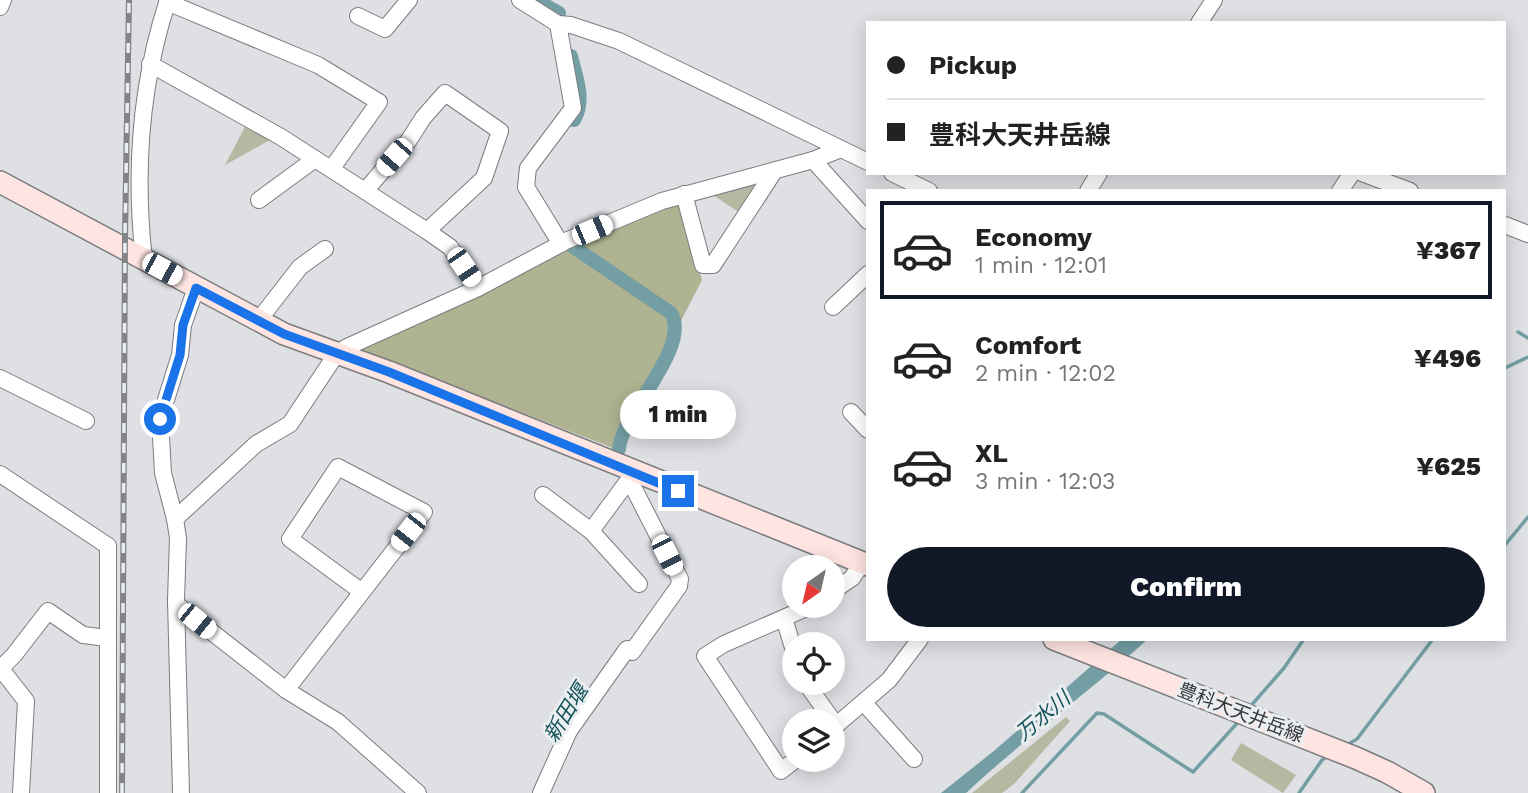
<!DOCTYPE html>
<html lang="en">
<head>
<meta charset="utf-8">
<style>
	:root { --surface:#fff; --page:#f6f6f6; --text:#222; --muted:#767676; --line:#e0e0e0; --accent:#111827 }
	body { margin:0; font-family:"Work Sans","Noto Sans JP",sans-serif; background:var(--page); color:var(--text); height:100vh; display:flex; flex-direction:column; font-size:26px; white-space:nowrap }
	* { box-sizing:border-box; margin:0 }
	p { font-size:23px; color:var(--muted) }
	.icon { flex:none; width:38px; height:38px; fill:none; stroke:currentColor; stroke-width:2; stroke-linecap:round; stroke-linejoin:round }
	.map { position:relative; flex:1; overflow:hidden }
	.sheet { position:absolute; left:866px; top:189px; width:640px; height:452px; display:flex; flex-direction:column; background:var(--surface); border-radius:0px; box-shadow:0 4px 18px #0003 }
	.sheet>* { flex:none }
	.hud { position:absolute; left:866px; top:21px; width:640px; height:154px; border-radius:0px; box-shadow:0 4px 18px #0003; display:grid; align-content:center; height:154px; padding:0 21px; background:var(--surface) }
	.needle { width:46px; rotate:214deg }
	.fabs { position:absolute; left:782px; top:555px; display:grid; gap:14px }
	.fabs a { display:grid; place-items:center; width:63px; height:63px; border-radius:50%; background:var(--surface); box-shadow:0 4px 18px #0003; font-size:35px }
	.end { position:absolute; width:32px; height:32px; margin:-16px; border:9px solid #1a73e8; background:#fff; box-shadow:0 0 0 4px #fff }
	.from { border-radius:50% }
	.bubble { position:absolute; height:49px; border-radius:24px; background:var(--surface); box-shadow:0 4px 18px #0003; font-size:23px; font-weight:800; line-height:49px; text-align:center }
	.car { position:absolute; width:21px; height:42px; margin:-21px -10px; border-radius:9px; box-shadow:0 0 5px 2px #0007; background:linear-gradient(#fff 24%,#345 0 40%,#fff 0 76%,#345 0 86%,#fff 0) }
	.hud b { display:flex; align-items:center; gap:24px; height:66px; font-size:26px }
	.hud b+b { border-top:2px solid var(--line) }
	.hud i { width:18px; height:18px; background:var(--text) }
	ul { padding:12px 0 0; list-style:none }
	li { display:flex; align-items:center; gap:21px; height:98px; margin:0 14px 10px; padding:0 7px; border:4px solid transparent; border-radius:0px }
	li div { flex:1 }
	li b { display:block; font-size:26px }
	li em { font-style:normal; font-weight:800 }
	li.active { border-color:var(--accent) }
	li>.icon { width:63px; height:63px; stroke-width:1.5 }
	.cta { display:flex; gap:14px; margin-top:auto; padding:14px 21px }
	.cta a { flex:1; height:80px; border-radius:42px; background:var(--accent); color:#fff; font-size:28px; font-weight:800; line-height:80px; text-align:center }
	.map>svg:first-child { display:block }
	.green { fill:#b6b8a1 }
	.forest { fill:#b0b391 }
	.water { fill:#739fa4 }
	.lines { fill:none; stroke-linecap:round; stroke-linejoin:round }
	.stream { stroke:#739fa4; stroke-width:3.5 }
	.canal { stroke:#739fa4; stroke-width:14 }
	.street-casing { stroke:#7a7c7f; stroke-width:18 }
	.secondary-casing { stroke:#7a7c7f; stroke-width:24 }
	.street { stroke:#fff; stroke-width:16 }
	.secondary { stroke:#fee5e1; stroke-width:21 }
	.rail-casing { stroke:#838487; stroke-width:6 }
	.rail { stroke:#ebeef1; stroke-width:3.5; stroke-dasharray:10; stroke-linecap:butt }
	.route { stroke:#1a73e8; stroke-width:9 }
	.labels { text-anchor:middle; stroke-width:6; stroke-linejoin:round; paint-order:stroke }
	.street-label { font-size:19px; fill:#37383a; stroke:#ebeef1 }
	.water-label { font-size:21px; font-style:italic; fill:#15545a; stroke:#ebeef1 }
</style>
</head>
<body>
<div class="map">
<svg width="1528" height="793" viewBox="0 0 1528 793">
	<rect width="100%" height="100%" fill="#dee0e4"/>
	<!-- green -->
	<g class="green">
		<polygon points="246,125 270,140 225,165"/>
		<polygon points="755,183 758,186 740,213 713,195"/>
		<polygon points="1066,717 1070,721 1014,784 1002,793 972,793"/>
		<polygon points="1241,743 1296,775 1283,793 1231,760"/>
	</g>
	<!-- forest -->
	<polygon class="forest" points="678,200 702,280 650,381 618,433 613,448 353,347 567,246"/>
	<!-- water -->
	<path class="water" d="M1122,639H1148C1089,692 1024,739 966,793H941L995,750Z"/>
	<g class="lines">
		<!-- stream -->
		<g class="stream">
			<polyline points="1518,332 1528,338"/>
			<polyline points="1505,368 1528,357"/>
			<polyline points="1505,545 1528,517"/>
			<polyline points="1249,708 1284,668 1304,639"/>
			<polyline points="1347,745 1357,739 1433,639"/>
			<polyline points="1022,793 1097,713 1104,714 1193,772 1240,720"/>
			<polyline points="1299,793 1322,760 1328,756"/>
		</g>
		<!-- canal -->
		<g class="canal">
			<polyline points="536,0 559,13"/>
			<path d="M571,56C576,77 586,101 574,120"/>
			<path d="M572,246L671,313C692,347 621,415 619,449"/>
		</g>
		<defs>
			<g id="street">
				<polyline points="520,0 558,24 571,25 619,41 868,162"/>
				<polyline points="167,2 318,65 379,102 332,168"/>
				<polyline points="0,7 3,0"/>
				<polyline points="358,16 385,29 409,0"/>
				<polyline points="1199,23 1214,0"/>
				<polyline points="558,24 573,108 528,168 527,177 526,187 561,244"/>
				<polyline points="150,64 281,137 427,231 450,247 478,288"/>
				<polyline points="813,160 868,221"/>
				<polyline points="892,173 929,191"/>
				<polyline points="1362,173 1410,191"/>
				<polyline points="365,191 409,140 423,118 445,93 500,131 484,178 427,231"/>
				<polyline points="1088,191 1099,173"/>
				<polyline points="1340,191 1352,173"/>
				<polyline points="684,194 703,265 713,265 775,170"/>
				<polyline points="259,200 315,159"/>
				<polyline points="1505,225 1528,234"/>
				<path d="M144,260C134,171 140,85 168,0"/>
				<polyline points="833,307 868,274"/>
				<polyline points="258,321 300,267 325,249"/>
				<polyline points="0,378 86,421"/>
				<polyline points="851,412 868,430"/>
				<polyline points="0,474 108,546 108,793"/>
				<polyline points="543,495 591,531 639,584"/>
				<polyline points="175,519 256,444 290,424 337,353 347,347 478,288 568,240 662,201 813,160 841,149"/>
				<polyline points="591,531 633,474"/>
				<polyline points="833,591 852,578 862,563"/>
				<polyline points="176,604 286,690 338,722 418,793"/>
				<polyline points="784,618 794,651"/>
				<polyline points="0,669 14,655 48,611 83,635 107,638"/>
				<polyline points="1,669 26,701 21,793"/>
				<polyline points="805,682 836,725"/>
				<polyline points="286,690 424,512 338,467 290,539 362,592"/>
				<polyline points="864,703 914,759"/>
				<polyline points="833,728 889,680 920,639"/>
				<polyline points="795,760 781,771 705,656 724,644 811,606"/>
				<polyline points="181,793 176,600 178,538 175,519 163,473 160,419 180,355 183,325 196,288"/>
				<polyline points="541,793 569,731 627,649 632,652 679,586 680,579 630,481"/>
			</g>
			<g id="secondary">
				<polyline points="0,182 284,334 389,372 868,565"/>
				<polyline points="1054,639 1356,758 1387,772 1424,793"/>
			</g>
		</defs>
		<!-- street casing -->
		<use href="#street" class="street-casing"/>
		<!-- secondary casing -->
		<use href="#secondary" class="secondary-casing"/>
		<!-- street -->
		<use href="#street" class="street"/>
		<!-- secondary -->
		<use href="#secondary" class="secondary"/>
		<defs>
			<polyline id="rail" points="122,793 125,236 129,0"/>
		</defs>
		<!-- rail casing -->
		<use href="#rail" class="rail-casing"/>
		<!-- rail -->
		<use href="#rail" class="rail"/>
	</g>
	<g class="lines">
		<!-- route -->
		<polyline class="route" points="160,419 180,355 183,325 196,288 284,334 389,372 678,491"/>
	</g>
	<g class="labels">
		<!-- street labels -->
		<g class="street-label">
			<text transform="translate(1241 712) rotate(21)" y="7">豊科大天井岳線</text>
		</g>
		<!-- water labels -->
		<g class="water-label">
			<text transform="translate(566 713) rotate(-58)" y="7">新田堰</text>
			<text transform="translate(1043 716) rotate(-40)" y="7">万水川</text>
		</g>
	</g>
</svg>
<div class="fabs">
<a><svg class="needle" viewBox="-14 -14 28 28"><path d="M0-13l5 13h-10z" fill="#e53935"/><path d="M0 13l5-13h-10z" fill="#767676"/></svg></a>
<a><svg class="icon" aria-label="locate" viewBox="0 0 24 24"><circle cx="12" cy="12" r="6"/><path d="M12 2v4M12 18v4M2 12h4M18 12h4"/></svg></a>
<a><svg class="icon" aria-label="layers" viewBox="0 0 24 24"><path d="M12 4l9 5-9 5-9-5zM3 14l9 5 9-5"/></svg></a>
</div>
<i class="end from" style="left:160px;top:419px"></i>
<i class="end" style="left:678px;top:491px"></i>
<div class="bubble" style="left:620px;top:390px;width:116px">1 min</div>
<i class="car" style="left:394px;top:157px;rotate:221deg"></i>
<i class="car" style="left:592px;top:230px;rotate:67deg"></i>
<i class="car" style="left:464px;top:267px;rotate:146deg"></i>
<i class="car" style="left:162px;top:269px;rotate:118deg"></i>
<i class="car" style="left:408px;top:532px;rotate:218deg"></i>
<i class="car" style="left:667px;top:555px;rotate:153deg"></i>
<i class="car" style="left:197px;top:621px;rotate:129deg"></i>
<div class="hud">
<b><i class="from"></i>Pickup</b>
<b><i></i>豊科大天井岳線</b>
</div>
<section class="sheet">
<ul>
<li class="active"><svg class="icon" aria-label="car" viewBox="0 0 24 24"><path d="M5 17H2v-5l4-1 3-4h7l3 4 3 1v5h-3M9 17h6M6 11h13"/><circle cx="7" cy="17" r="2"/><circle cx="17" cy="17" r="2"/></svg><div><b>Economy</b><p>1 min · 12:01</p></div><em>¥367</em></li>
<li><svg class="icon" aria-label="car" viewBox="0 0 24 24"><path d="M5 17H2v-5l4-1 3-4h7l3 4 3 1v5h-3M9 17h6M6 11h13"/><circle cx="7" cy="17" r="2"/><circle cx="17" cy="17" r="2"/></svg><div><b>Comfort</b><p>2 min · 12:02</p></div><em>¥496</em></li>
<li><svg class="icon" aria-label="car" viewBox="0 0 24 24"><path d="M5 17H2v-5l4-1 3-4h7l3 4 3 1v5h-3M9 17h6M6 11h13"/><circle cx="7" cy="17" r="2"/><circle cx="17" cy="17" r="2"/></svg><div><b>XL</b><p>3 min · 12:03</p></div><em>¥625</em></li>
</ul>
<div class="cta"><a>Confirm</a></div>
</section>
</div>
</body>
</html>
